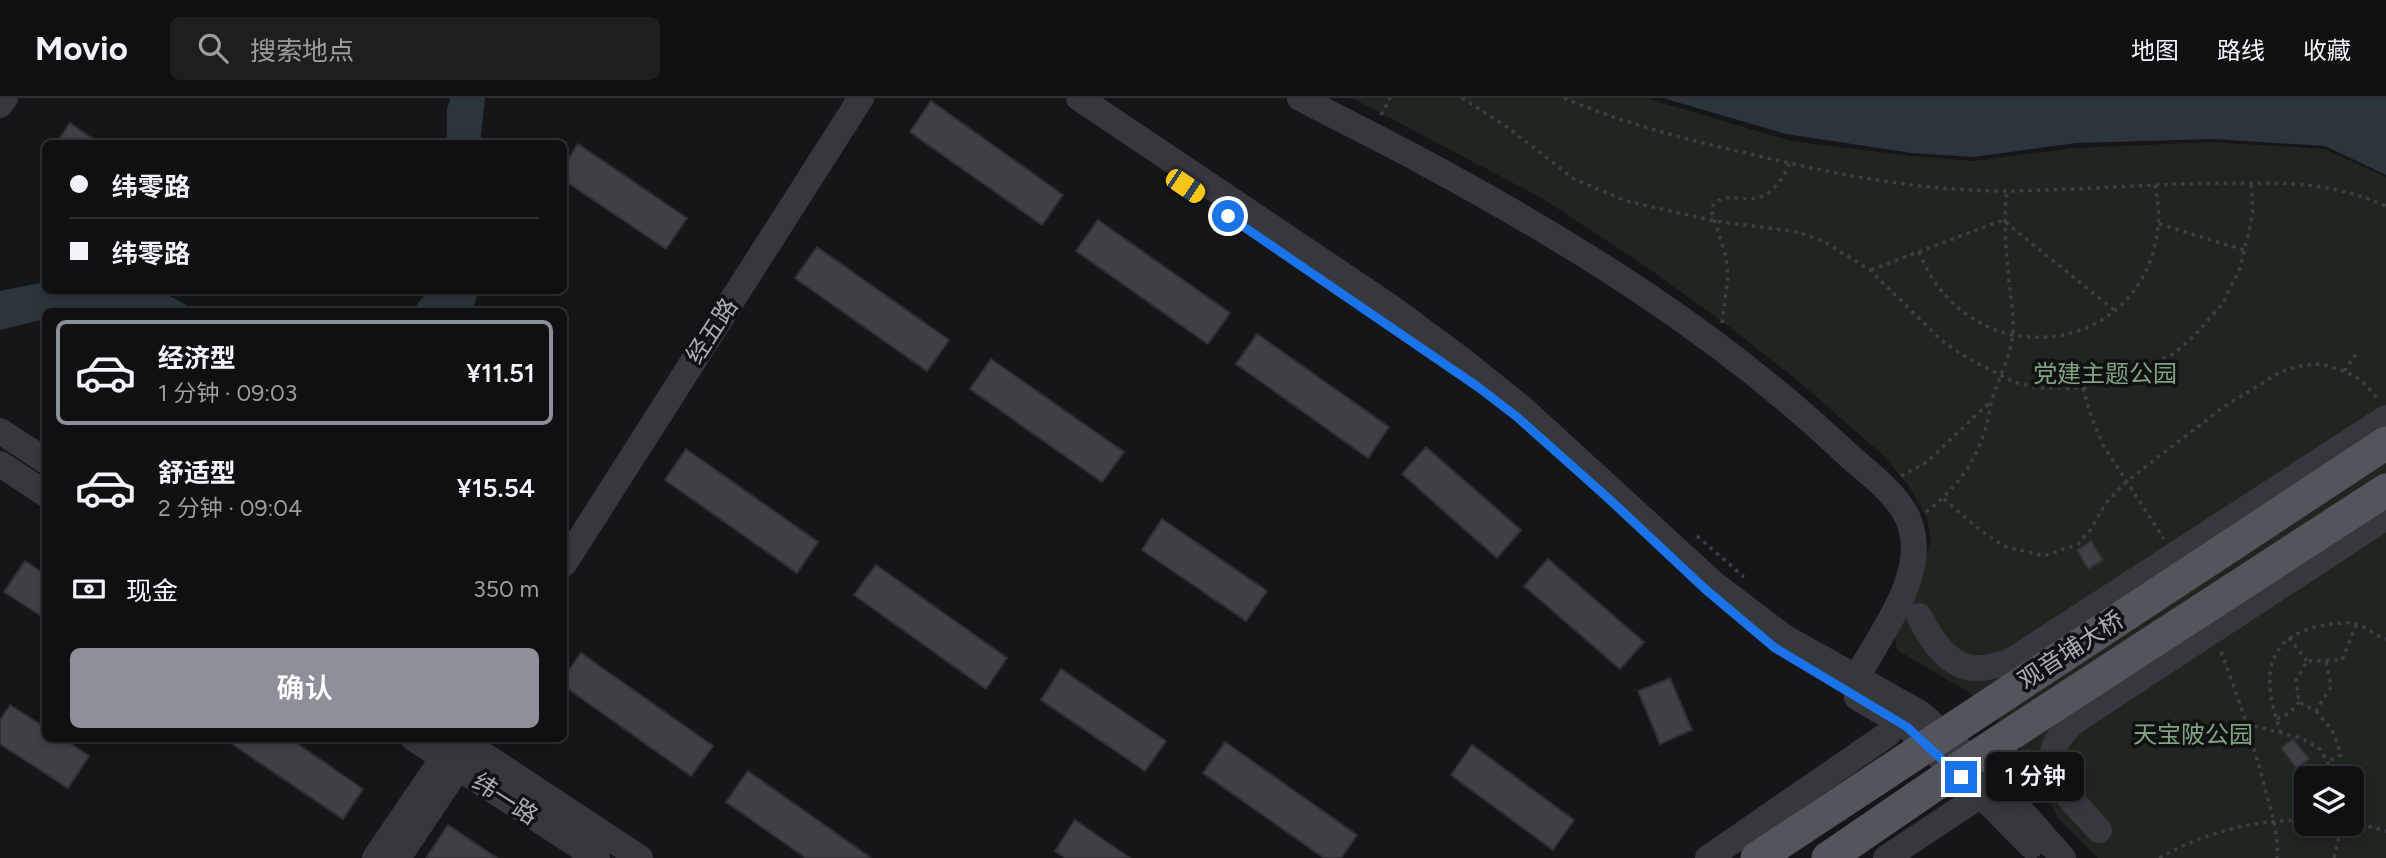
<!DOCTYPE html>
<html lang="zh">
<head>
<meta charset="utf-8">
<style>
	:root { --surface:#101012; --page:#1e1e20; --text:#f1f3f6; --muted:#9c9d9f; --line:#303032; --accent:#8c9099 }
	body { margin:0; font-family:Figtree,"Noto Sans SC",sans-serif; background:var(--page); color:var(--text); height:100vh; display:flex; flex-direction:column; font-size:26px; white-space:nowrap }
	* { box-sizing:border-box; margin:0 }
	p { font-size:23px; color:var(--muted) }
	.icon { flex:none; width:38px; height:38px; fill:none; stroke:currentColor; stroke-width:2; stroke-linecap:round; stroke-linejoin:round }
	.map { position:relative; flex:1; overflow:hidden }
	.panel { position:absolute; left:42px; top:210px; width:525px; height:434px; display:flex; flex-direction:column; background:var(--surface); border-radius:10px; box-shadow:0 4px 10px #0003,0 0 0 2px var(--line) }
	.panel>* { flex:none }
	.banner { position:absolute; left:42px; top:42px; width:525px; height:154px; border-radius:10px; box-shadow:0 4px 10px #0003,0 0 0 2px var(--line); display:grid; align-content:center; height:154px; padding:0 28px; background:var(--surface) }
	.buttons { position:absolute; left:2294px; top:668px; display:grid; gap:14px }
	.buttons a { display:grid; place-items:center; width:70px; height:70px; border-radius:10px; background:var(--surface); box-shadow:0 4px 10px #0003,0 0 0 2px var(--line); font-size:35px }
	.end { position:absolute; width:32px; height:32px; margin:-16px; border:9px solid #1a73e8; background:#fff; box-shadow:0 0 0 4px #fff }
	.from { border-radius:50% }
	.bubble { position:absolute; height:49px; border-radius:10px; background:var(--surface); box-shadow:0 4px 10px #0003,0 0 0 2px var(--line); font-size:23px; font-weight:600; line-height:49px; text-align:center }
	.car { position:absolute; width:21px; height:42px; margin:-21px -10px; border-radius:9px; box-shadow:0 0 5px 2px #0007; background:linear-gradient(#f5c518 24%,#345 0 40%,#f5c518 0 76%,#345 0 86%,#f5c518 0) }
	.banner b { display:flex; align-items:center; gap:24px; height:66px; font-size:26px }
	.banner b+b { border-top:2px solid var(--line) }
	.banner i { width:18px; height:18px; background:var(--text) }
	ul { padding:12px 0 0; list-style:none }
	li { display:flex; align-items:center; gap:21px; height:105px; margin:0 14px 10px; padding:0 14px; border:4px solid transparent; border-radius:10px }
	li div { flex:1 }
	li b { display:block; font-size:26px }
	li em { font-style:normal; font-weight:600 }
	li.on { border-color:var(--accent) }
	li>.icon { width:63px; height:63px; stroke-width:1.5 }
	.pay { display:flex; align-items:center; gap:18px; height:77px; padding:0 28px; font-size:26px }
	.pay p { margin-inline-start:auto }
	.button { display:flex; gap:14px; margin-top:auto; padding:14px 28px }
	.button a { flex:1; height:80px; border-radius:10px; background:var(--accent); color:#fff; font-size:28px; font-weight:600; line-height:80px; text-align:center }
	header { display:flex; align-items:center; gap:42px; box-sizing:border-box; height:98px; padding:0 35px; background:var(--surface); border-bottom:2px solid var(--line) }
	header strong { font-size:33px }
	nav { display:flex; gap:38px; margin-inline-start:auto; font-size:24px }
	.search { width:490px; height:63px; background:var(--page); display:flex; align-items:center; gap:18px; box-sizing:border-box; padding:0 24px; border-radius:10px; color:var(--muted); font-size:26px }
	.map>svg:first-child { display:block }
	.green { fill:#1e261f; fill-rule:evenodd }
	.water { fill:#2c353c }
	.building { fill:#404145; stroke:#303034; stroke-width:2 }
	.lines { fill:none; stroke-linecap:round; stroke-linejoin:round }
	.path { stroke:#3d3f44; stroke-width:3.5; stroke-dasharray:3.5 5; stroke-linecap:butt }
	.minor { stroke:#37383d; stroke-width:26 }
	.minor-bridge { stroke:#37383d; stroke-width:26 }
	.major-bridge { stroke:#53555c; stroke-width:33 }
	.route { stroke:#1a73e8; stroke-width:9 }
	.labels { text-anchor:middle; stroke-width:7; stroke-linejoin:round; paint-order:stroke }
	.street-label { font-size:24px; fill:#a8adb8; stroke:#111113 }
	.park-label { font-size:24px; fill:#7fa381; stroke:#111113 }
</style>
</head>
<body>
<header>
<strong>Movio</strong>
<div class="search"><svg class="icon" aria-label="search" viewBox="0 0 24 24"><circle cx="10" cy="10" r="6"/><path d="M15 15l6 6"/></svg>搜索地点</div>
<nav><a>地图</a><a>路线</a><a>收藏</a></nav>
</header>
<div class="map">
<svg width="2386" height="760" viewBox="0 0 2386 760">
	<rect width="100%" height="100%" fill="#161618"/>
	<!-- green -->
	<path class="green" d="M1352,0H1646L1791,43L1912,58L1974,63L2075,50L2212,44L2325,51L2386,79V760H2098L2058,720L2035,670L1998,621L1967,593L1897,552L1893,531L1922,473L1931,440L1927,421L1908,387L1883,357L1796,281L1731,230L1645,168L1540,99ZM2306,681H2352V726H2306Z"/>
	<!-- water -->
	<g class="water">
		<polygon points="450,0 485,0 480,45 447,45 447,12"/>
		<polygon points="1663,0 2386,0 2386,77 2325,48 2213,41 2076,45 1974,59 1912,55 1786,36"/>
		<polygon points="45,184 46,192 160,193 186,207 193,213 46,214 45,221 0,232 0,193"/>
		<polygon points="427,194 427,192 478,193 475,205 469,213 412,213"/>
	</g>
	<!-- building -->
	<g class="building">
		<polygon points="931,3 1063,97 1042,127 910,34"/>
		<polygon points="70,25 100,46 56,46"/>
		<polygon points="578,46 687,120 666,151 564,82 564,68"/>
		<polygon points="1098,122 1230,215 1208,246 1076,153"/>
		<polygon points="817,149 949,242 927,273 795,180"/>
		<polygon points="1257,236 1389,329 1368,360 1236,266"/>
		<polygon points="991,261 1124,354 1102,384 970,291"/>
		<polygon points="1426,349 1521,432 1497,460 1402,376"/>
		<polygon points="686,351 818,444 797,475 665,382"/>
		<polygon points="1162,421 1267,493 1246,523 1142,452"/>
		<polygon points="2091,443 2103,462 2088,471 2077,452"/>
		<polygon points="1548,461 1644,544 1620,571 1524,488"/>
		<polygon points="25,463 46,477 46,521 4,494"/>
		<polygon points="876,467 1007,560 986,591 854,497"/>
		<polygon points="581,555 713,648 691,678 564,588 564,579"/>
		<polygon points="1061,571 1166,643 1145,673 1041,602"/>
		<polygon points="1670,580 1692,632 1660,646 1638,593"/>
		<polygon points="10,607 46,630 46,640 62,640 89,658 68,690 0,646 0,622"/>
		<polygon points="223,640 289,640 363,691 343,721"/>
		<polygon points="2293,641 2309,661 2297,671 2281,650"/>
		<polygon points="1225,644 1357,737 1341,760 1324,760 1203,675"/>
		<polygon points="1472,647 1574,722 1553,752 1451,677"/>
		<polygon points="748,673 871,760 806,760 726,704"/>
		<polygon points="1075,722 1130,760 1065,760 1055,753"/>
		<polygon points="448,727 497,760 426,760"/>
	</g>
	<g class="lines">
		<!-- path -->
		<g class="path">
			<polyline points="1462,0 1507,29 1574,81 1626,103 1715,123 1798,134 1823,143 1870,172 1941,242 1967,260 2014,284 2038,290 2083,290 2115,282 2175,255 2196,236 2223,205 2240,170 2253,116 2251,85"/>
			<path d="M1564,0C1622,25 1684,41 1746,55C1833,76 1918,93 2008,93C2079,92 2149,86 2220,85C2284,85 2326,82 2386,108"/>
			<polyline points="1381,17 1390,0"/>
			<polyline points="2159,126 2244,152"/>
			<path d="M1919,154C1969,281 2144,261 2158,129C2160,115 2157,101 2155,87"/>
			<polyline points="1871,172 2003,122 2114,212"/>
			<path d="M1722,225L1728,178L1726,159L1711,111C1721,92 1739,104 1756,100C1772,97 1784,80 1789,66"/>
			<polyline points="2344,273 2359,252"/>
			<polyline points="2083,290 2090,315 2103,347 2164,441"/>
			<polyline points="1901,378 1927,364 1991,303"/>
			<polyline points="1944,401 1980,432 2004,448 2044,458 2078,446 2091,431 2105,406 2126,384 2222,310 2282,273 2304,267 2322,266 2344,273 2361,282 2379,302"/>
			<path d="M1926,414C1955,392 1976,364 1986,329C1989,320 1989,311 1992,302C1998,281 2010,260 2013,236C2014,219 2011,201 2009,183C2006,152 2003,123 2007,93"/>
			<polyline points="1697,438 1744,479"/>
			<polyline points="2289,540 2307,563"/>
			<path d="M2221,554C2238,598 2253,644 2265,690C2271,714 2279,735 2277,760"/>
			<polyline points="2326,564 2331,589 2316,613 2299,604 2296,582 2307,563 2342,562 2356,527"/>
			<polyline points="2316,613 2332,632 2341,657 2329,663"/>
			<polyline points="2277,621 2290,615 2299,604"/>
			<polyline points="2246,626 2301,640 2320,651 2337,681"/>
			<path d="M2281,635C2264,588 2259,541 2320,528C2331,526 2347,523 2357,526C2368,530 2376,538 2386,541"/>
			<polyline points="2352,724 2386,733"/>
			<path d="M2159,760C2206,734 2252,722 2306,722"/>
			<polyline points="2334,760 2342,726"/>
		</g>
		<!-- minor -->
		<g class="minor">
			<polyline points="1079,0 1389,208 1466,265 1523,311 1713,485 1784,539 1920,615 1995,683 2063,760"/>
			<path d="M1300,0C1342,22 1385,43 1427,66C1577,147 1723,238 1847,356C1868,375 1901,398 1910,426C1927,475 1884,531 1861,572"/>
			<polyline points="0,7 5,0"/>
			<polyline points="0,333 46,363"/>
			<polyline points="0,366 46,396"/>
			<polyline points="564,466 861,0"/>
			<polyline points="1857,599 1907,629 1979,695 2031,748"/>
			<polyline points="413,640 597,760"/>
			<polyline points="458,640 640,760"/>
			<polyline points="375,760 443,660 443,642"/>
			<polyline points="398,760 458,670 456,654"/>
			<polyline points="1708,760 1888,636"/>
			<polyline points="1886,760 1972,703"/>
		</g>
		<!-- minor-bridge -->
		<g class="minor-bridge">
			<path d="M1919,518C1930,540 1947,568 1974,570C1985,571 1997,567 2008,565L2386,320"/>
			<path d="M2099,732C2068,697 2025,665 2075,623L2386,419"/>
		</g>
		<!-- major-bridge -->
		<g class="major-bridge">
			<polyline points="1757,760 2386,345"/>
			<polyline points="1828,760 1980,656 2386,392"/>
		</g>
	</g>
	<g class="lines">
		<!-- route -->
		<polyline class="route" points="1228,118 1478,289 1517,319 1608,400 1705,491 1775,550 1907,629 1961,679"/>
	</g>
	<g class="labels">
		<!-- street labels -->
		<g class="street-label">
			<text transform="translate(712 233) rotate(-57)" y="8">经五路</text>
			<text transform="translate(2071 552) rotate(-33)" y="8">观音埔大桥</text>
			<text transform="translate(505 701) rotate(33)" y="8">纬一路</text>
		</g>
		<!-- park labels -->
		<g class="park-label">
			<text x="2105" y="284">党建主题公园</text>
			<text x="2193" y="645">天宝陂公园</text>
		</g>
	</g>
</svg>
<div class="buttons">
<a><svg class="icon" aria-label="layers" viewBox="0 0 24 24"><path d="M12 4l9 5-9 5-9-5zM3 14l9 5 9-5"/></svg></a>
</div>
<i class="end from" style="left:1228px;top:118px"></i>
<i class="end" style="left:1961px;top:679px"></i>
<div class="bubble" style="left:1986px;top:654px;width:98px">1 分钟</div>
<i class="car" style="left:1185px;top:88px;rotate:124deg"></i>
<div class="banner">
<b><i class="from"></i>纬零路</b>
<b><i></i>纬零路</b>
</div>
<section class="panel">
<ul>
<li class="on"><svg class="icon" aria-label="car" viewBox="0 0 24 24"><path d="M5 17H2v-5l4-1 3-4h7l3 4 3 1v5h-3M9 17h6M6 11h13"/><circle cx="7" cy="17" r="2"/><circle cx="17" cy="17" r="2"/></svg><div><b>经济型</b><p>1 分钟 · 09:03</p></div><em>¥11.51</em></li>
<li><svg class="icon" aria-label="car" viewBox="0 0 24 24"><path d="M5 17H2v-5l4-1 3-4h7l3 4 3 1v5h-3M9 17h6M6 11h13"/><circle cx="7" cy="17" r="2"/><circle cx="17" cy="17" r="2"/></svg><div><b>舒适型</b><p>2 分钟 · 09:04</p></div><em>¥15.54</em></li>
</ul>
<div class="pay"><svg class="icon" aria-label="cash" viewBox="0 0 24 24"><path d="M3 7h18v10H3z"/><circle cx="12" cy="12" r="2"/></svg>现金<p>350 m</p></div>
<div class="button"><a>确认</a></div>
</section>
</div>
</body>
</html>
